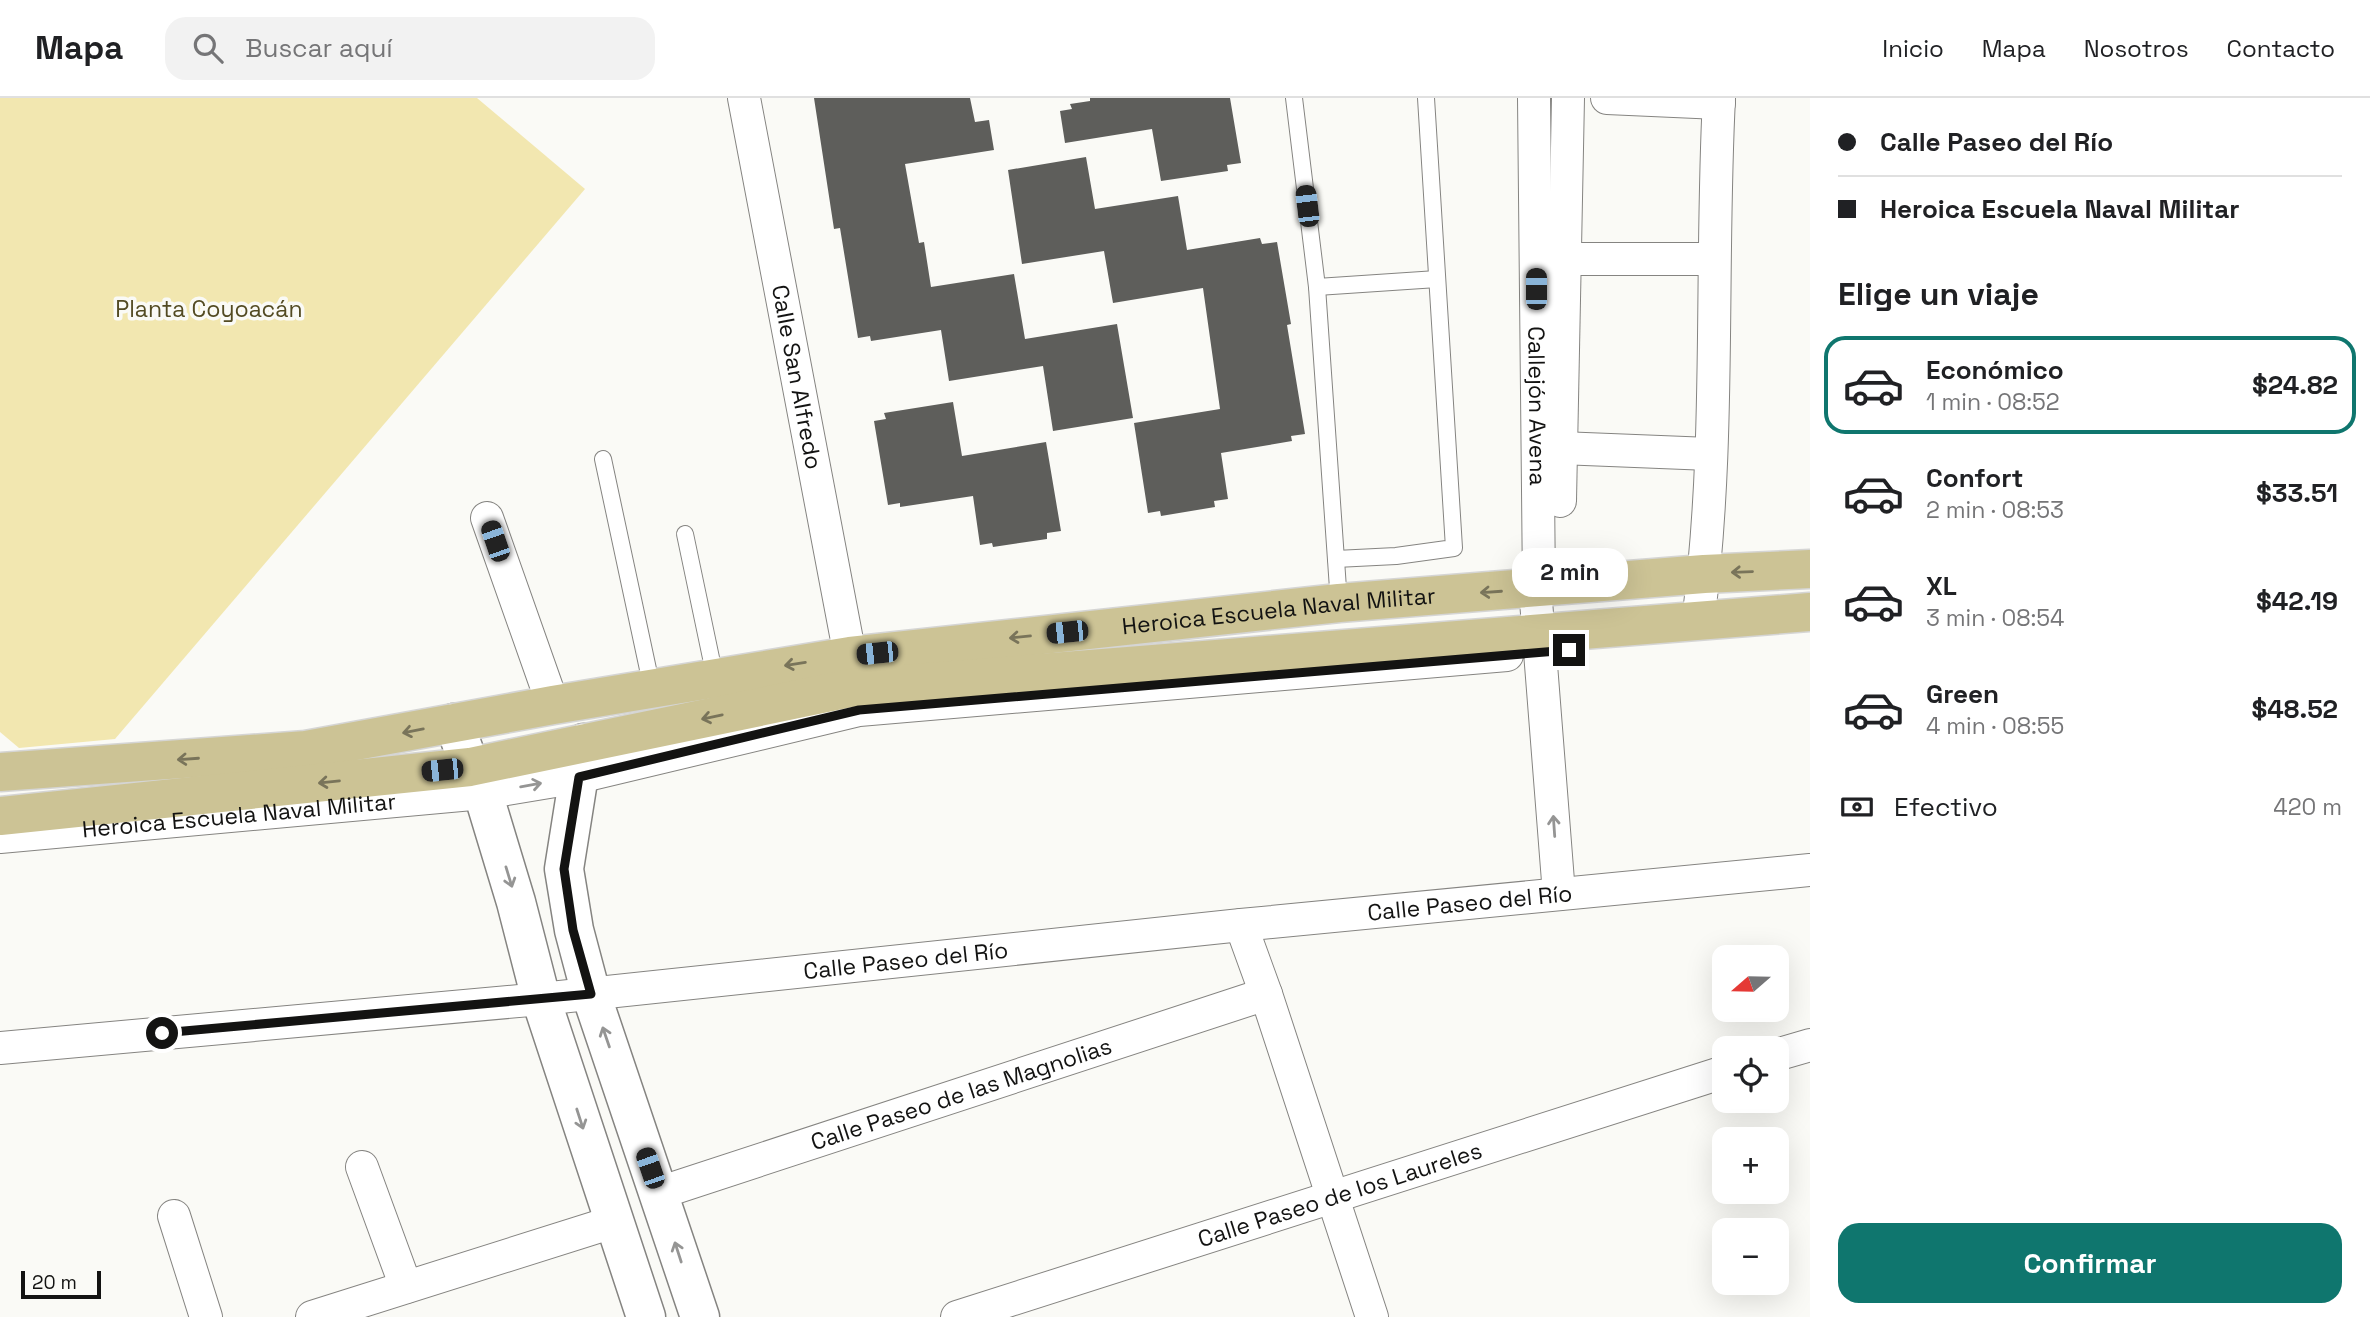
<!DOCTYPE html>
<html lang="es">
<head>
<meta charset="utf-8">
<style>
	:root { --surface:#fff; --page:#f2f2f2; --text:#202124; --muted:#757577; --line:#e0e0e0; --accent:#0f766e }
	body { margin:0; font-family:"Space Grotesk",sans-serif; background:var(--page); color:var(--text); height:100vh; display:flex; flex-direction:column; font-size:26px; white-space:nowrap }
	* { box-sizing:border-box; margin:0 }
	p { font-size:23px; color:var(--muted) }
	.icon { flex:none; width:38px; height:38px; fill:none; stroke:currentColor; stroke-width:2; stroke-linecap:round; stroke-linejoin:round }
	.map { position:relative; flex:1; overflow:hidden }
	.details { display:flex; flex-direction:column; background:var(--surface); width:560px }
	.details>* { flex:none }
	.top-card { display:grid; align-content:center; height:154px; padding:0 28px; background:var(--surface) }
	.needle { width:46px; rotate:250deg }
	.buttons { position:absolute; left:1712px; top:847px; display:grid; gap:14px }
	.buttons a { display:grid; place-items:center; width:77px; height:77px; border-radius:14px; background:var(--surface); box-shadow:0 7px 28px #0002; font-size:35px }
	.scale { position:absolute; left:21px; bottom:18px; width:80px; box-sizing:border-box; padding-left:7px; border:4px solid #131312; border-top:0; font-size:19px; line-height:24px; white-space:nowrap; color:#131312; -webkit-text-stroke:5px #fafaf6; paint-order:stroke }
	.end { position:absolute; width:32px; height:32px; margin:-16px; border:9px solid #131312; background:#fff; box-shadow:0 0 0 4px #fff }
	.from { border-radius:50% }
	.bubble { position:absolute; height:49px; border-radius:21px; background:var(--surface); box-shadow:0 7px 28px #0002; font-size:23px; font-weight:600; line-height:49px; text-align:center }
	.car { position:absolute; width:21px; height:42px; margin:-21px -10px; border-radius:9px; box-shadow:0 0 5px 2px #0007; background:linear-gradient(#222 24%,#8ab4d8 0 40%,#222 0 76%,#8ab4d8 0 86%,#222 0) }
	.top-card b { display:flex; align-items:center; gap:24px; height:66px; font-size:26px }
	.top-card b+b { border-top:2px solid var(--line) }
	.top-card i { width:18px; height:18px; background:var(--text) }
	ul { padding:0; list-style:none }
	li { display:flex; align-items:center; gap:21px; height:98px; margin:0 14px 10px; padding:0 14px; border:4px solid transparent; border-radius:21px }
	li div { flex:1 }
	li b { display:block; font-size:26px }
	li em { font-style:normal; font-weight:600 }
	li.selected { border-color:var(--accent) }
	li>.icon { width:63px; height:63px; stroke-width:1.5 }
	h2 { padding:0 28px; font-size:32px; line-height:84px }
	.pay { display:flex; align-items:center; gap:18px; height:77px; padding:0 28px; font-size:26px }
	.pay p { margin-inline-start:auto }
	.cta { display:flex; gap:14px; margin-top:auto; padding:14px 28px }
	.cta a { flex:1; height:80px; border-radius:21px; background:var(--accent); color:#fff; font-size:28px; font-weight:600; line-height:80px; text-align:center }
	header { display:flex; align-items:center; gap:42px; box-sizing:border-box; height:98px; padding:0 35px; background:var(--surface); border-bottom:2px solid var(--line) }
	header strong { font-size:33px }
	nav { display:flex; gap:38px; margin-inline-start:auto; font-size:24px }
	.search { width:490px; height:63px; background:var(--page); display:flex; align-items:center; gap:18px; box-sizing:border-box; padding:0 24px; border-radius:21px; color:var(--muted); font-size:26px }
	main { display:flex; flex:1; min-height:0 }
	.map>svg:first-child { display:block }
	.green { fill:#f2e7b0 }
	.building { fill:#5e5e5b }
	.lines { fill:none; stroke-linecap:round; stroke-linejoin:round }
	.service-casing { stroke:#858481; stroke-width:18 }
	.minor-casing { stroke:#858481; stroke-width:34 }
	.tertiary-casing { stroke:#858481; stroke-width:41 }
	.primary-casing { stroke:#d5d5d4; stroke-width:41 }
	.service { stroke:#fff; stroke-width:16 }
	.minor { stroke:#fff; stroke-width:32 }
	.tertiary { stroke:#fff; stroke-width:38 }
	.primary { stroke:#ccc395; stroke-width:38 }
	.oneway { stroke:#79745a }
	.oneway2 { stroke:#959594 }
	.route { stroke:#131312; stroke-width:9 }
	.labels { text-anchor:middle; stroke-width:7; stroke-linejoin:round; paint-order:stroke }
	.park-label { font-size:23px; fill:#534b23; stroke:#fafaf6 }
	.street-label { font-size:23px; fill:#131312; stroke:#fafaf6 }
</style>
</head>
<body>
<header>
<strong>Mapa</strong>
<div class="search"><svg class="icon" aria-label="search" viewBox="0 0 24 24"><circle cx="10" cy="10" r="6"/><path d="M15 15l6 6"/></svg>Buscar aquí</div>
<nav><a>Inicio</a><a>Mapa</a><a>Nosotros</a><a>Contacto</a></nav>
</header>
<main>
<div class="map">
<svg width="1810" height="1219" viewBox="0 0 1810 1219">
	<rect width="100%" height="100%" fill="#fafaf6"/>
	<!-- green -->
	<polygon class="green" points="0,0 477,0 585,91 115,641 19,650 0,634"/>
	<!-- building -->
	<g class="building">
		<polygon points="814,0 970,0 975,24 989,22 994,52 905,66 919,145 924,144 931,189 1014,176 1025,241 1117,226 1133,320 1053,333 1043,268 949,283 941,232 871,243 870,238 858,240 840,130 834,131"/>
		<polygon points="1090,0 1230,0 1241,65 1227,67 1228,73 1161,83 1152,31 1065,45 1060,13 1072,11 1070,6 1090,3"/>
		<polygon points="1086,59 1095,111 1178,98 1187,152 1260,140 1262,146 1277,144 1291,226 1287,227 1305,336 1291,338 1292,343 1221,355 1228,401 1214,403 1215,409 1161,418 1160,413 1148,415 1134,325 1220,311 1203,190 1113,205 1104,153 1022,166 1008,72"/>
		<polygon points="953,304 962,358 1046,344 1061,433 1047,435 1047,441 993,449 992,445 980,447 973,398 900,409 900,405 888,407 874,323 886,321 884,315"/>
	</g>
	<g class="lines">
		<defs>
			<g id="service">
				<polyline points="1294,0 1317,189 1339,505"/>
				<polyline points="1317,189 1437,181"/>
				<polyline points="603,361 652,590"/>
				<polyline points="685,436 715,579"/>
				<polyline points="1336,461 1396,458 1454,450 1426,0"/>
			</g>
			<g id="minor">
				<path id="s1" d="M744,0L850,558"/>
				<path id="s2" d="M1534,0L1539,490"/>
				<polyline points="1607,0 1719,5"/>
				<polyline points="1566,161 1714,161"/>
				<polyline points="1560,350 1710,356"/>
				<polyline points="1560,403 1568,0"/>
				<polyline points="487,420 553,607"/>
				<polyline points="1535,490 1559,796"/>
				<path d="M1698,523C1721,350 1710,174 1719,0"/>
				<path id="s3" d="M0,739L483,695L579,679L859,612L1507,557"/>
				<polyline points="1241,827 1266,896 1372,1219"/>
				<path id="s4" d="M0,950L541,901L1241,827L1810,772"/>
				<polyline points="1776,957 1810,947"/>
				<polyline points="362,1069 406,1189"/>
				<path id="s5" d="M659,1095L1266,896"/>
				<polyline points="174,1118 206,1219"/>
				<polyline points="312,1219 613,1124"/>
				<path id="s6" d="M957,1219L1724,974"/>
			</g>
			<g id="tertiary">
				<polyline points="454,625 470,669 483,695 516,804 541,901 646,1219"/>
				<polyline points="584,645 564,771 574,832 591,896 700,1219"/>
			</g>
			<g id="primary">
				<path id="s7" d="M0,674L306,652L553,607L850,558L1339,505L1704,476L1810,471"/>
				<polyline points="0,718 470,669 851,590 1810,514"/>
			</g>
		</defs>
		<!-- service casing -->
		<use href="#service" class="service-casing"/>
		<!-- minor casing -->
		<use href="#minor" class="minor-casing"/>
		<!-- tertiary casing -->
		<use href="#tertiary" class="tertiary-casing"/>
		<!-- primary casing -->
		<use href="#primary" class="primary-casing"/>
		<!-- service -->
		<use href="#service" class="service"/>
		<!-- minor -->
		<use href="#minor" class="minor"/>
		<!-- tertiary -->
		<use href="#tertiary" class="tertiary"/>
		<!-- primary -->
		<use href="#primary" class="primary"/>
	</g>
	<!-- one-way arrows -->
	<defs><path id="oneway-shaft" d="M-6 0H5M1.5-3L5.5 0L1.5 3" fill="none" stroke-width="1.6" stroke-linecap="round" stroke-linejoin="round" transform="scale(1.75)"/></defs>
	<g class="oneway">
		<use href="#oneway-shaft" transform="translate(1742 474) rotate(178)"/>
		<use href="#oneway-shaft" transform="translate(1491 494) rotate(176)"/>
		<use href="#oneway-shaft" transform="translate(1020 539) rotate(174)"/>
		<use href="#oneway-shaft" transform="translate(795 566) rotate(171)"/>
		<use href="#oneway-shaft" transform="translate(712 619) rotate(168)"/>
		<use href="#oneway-shaft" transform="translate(413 633) rotate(169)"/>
		<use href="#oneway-shaft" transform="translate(188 661) rotate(176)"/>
		<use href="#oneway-shaft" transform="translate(329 684) rotate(174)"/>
	</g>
	<g class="oneway2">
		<use href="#oneway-shaft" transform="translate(531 687) rotate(-10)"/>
		<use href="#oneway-shaft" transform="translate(1554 728) rotate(-94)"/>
		<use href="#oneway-shaft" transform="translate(509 779) rotate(73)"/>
		<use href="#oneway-shaft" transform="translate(606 939) rotate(-109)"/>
		<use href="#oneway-shaft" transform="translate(580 1021) rotate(72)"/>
		<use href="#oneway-shaft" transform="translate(678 1154) rotate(-108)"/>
	</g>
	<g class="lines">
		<!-- route -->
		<polyline class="route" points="162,935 591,896 573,832 564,771 579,679 859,612 1569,552"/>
	</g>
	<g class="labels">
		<!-- park labels -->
		<g class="park-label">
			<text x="209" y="219">Planta Coyoacán</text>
		</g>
		<!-- street labels -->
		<g class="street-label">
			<text dy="8" stroke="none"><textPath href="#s1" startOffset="284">Calle San Alfredo</textPath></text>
			<text dy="8" stroke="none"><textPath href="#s2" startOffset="308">Callejón Avena</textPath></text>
			<text dy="8" stroke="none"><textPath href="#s7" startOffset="1290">Heroica Escuela Naval Militar</textPath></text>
			<text dy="8" stroke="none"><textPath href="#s3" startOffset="240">Heroica Escuela Naval Militar</textPath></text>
			<text dy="8" stroke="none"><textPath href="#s4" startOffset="1477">Calle Paseo del Río</textPath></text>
			<text dy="8" stroke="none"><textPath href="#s4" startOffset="910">Calle Paseo del Río</textPath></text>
			<text dy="8" stroke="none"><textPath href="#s5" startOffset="318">Calle Paseo de las Magnolias</textPath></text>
			<text dy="8" stroke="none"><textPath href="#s6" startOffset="402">Calle Paseo de los Laureles</textPath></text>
		</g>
	</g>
</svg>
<div class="buttons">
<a><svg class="needle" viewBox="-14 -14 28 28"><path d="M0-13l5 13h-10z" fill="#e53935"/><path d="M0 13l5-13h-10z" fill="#757577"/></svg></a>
<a><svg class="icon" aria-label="locate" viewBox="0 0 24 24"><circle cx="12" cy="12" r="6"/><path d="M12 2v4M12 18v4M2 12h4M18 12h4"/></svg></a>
<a>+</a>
<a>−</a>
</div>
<div class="scale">20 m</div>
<i class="end from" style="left:162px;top:935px"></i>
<i class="end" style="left:1569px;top:552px"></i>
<div class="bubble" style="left:1512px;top:450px;width:116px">2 min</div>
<i class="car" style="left:1307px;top:108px;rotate:353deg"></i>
<i class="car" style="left:1536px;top:191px;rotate:0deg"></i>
<i class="car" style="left:495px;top:443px;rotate:341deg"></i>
<i class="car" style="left:1067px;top:534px;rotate:264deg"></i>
<i class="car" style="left:877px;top:555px;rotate:264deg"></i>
<i class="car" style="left:442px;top:672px;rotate:264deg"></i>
<i class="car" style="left:650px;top:1070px;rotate:341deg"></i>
</div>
<section class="details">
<div class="top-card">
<b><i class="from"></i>Calle Paseo del Río</b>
<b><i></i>Heroica Escuela Naval Militar</b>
</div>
<h2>Elige un viaje</h2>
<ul>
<li class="selected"><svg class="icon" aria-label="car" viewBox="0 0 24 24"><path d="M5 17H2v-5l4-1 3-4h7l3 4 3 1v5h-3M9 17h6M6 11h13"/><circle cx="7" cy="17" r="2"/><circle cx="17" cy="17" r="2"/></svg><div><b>Económico</b><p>1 min · 08:52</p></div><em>$24.82</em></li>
<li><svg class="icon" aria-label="car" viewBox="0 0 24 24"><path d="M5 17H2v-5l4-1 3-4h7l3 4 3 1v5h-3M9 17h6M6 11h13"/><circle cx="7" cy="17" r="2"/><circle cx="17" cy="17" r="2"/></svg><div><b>Confort</b><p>2 min · 08:53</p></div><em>$33.51</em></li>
<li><svg class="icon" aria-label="car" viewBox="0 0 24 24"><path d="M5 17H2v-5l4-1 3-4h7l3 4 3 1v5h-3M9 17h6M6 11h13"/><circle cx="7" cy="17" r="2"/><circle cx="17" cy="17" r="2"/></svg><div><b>XL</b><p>3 min · 08:54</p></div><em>$42.19</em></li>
<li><svg class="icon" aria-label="car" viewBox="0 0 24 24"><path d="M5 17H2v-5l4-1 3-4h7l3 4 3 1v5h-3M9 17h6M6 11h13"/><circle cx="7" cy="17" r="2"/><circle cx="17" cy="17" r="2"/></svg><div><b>Green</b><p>4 min · 08:55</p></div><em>$48.52</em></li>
</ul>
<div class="pay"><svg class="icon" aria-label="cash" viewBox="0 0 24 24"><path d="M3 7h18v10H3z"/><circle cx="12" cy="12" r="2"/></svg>Efectivo<p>420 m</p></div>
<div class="cta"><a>Confirmar</a></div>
</section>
</main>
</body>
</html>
